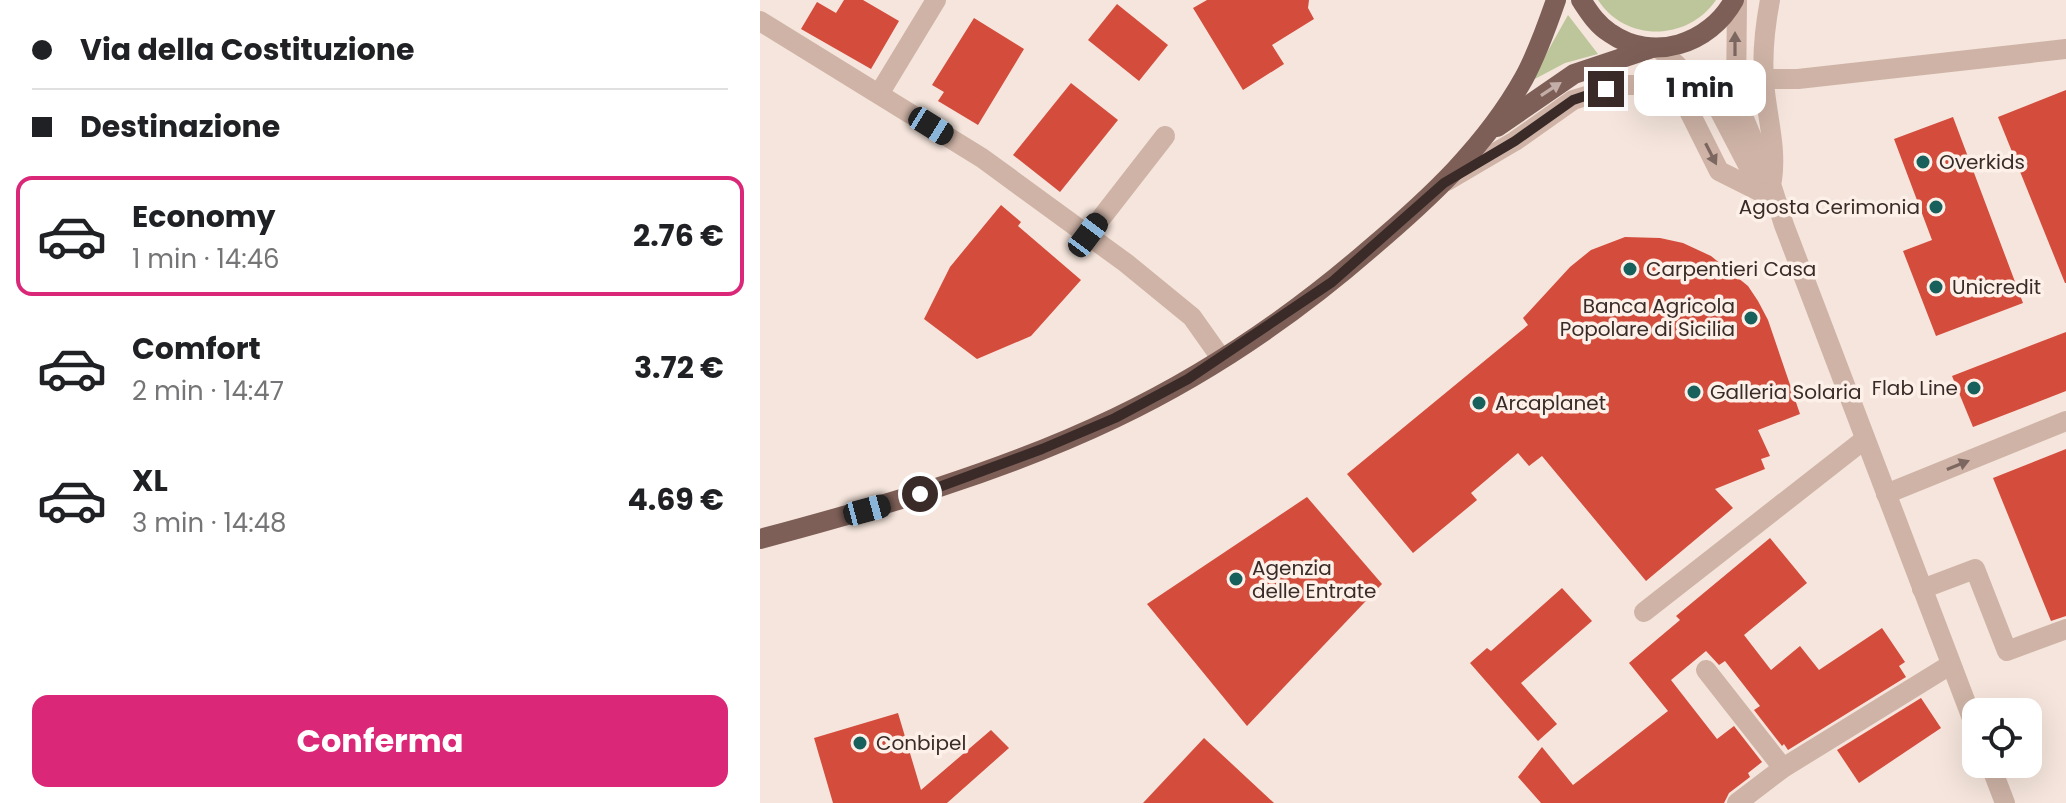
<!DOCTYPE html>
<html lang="it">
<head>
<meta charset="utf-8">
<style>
	:root { --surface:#fff; --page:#f6f6f6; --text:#202124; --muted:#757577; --line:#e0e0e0; --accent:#db2777 }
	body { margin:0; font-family:Poppins,sans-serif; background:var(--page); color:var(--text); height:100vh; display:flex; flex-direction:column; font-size:30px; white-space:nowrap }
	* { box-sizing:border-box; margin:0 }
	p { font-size:26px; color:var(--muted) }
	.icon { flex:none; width:44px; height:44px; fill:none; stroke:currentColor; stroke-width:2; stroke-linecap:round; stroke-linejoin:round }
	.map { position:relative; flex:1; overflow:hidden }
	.side { display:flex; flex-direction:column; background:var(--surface); width:760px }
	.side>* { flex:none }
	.hud { display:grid; align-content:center; height:176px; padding:0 32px; background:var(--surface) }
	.fabs { position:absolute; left:1202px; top:698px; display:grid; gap:16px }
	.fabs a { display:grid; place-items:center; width:80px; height:80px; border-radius:16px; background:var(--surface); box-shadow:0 8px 32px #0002; font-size:40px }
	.end { position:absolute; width:36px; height:36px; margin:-18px; border:10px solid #3a2b28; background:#fff; box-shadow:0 0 0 4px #fff }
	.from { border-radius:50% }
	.bubble { position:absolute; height:56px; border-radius:16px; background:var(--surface); box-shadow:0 8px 32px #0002; font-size:26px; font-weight:700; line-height:56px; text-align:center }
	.car { position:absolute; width:24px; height:48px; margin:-24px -12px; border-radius:10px; box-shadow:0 0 6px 2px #0007; background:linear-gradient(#222 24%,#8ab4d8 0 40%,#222 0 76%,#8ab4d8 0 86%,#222 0) }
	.hud b { display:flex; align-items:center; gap:28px; height:76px; font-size:30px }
	.hud b+b { border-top:2px solid var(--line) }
	.hud i { width:20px; height:20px; background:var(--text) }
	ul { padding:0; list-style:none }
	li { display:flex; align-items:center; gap:24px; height:120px; margin:0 16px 12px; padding:0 16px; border:4px solid transparent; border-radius:16px }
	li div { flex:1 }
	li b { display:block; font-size:30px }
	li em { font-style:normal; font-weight:700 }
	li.on { border-color:var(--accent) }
	li>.icon { width:72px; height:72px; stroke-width:1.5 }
	.button { display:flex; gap:16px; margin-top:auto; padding:16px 32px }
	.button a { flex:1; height:92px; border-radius:16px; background:var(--accent); color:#fff; font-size:32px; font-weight:700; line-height:92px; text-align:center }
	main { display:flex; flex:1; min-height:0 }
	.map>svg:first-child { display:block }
	.green { fill:#bdc69a }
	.building { fill:#d34c3c }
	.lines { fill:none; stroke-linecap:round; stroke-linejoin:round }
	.minor { stroke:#ceb3a6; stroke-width:20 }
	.major { stroke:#7d5f57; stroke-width:20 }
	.oneway { fill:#7d6861 }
	.oneway2 { fill:#c3afa7 }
	.route { stroke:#3a2b28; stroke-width:10 }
	.poi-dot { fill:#18605b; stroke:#fcf0e9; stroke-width:3 }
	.labels { text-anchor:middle; stroke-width:7; stroke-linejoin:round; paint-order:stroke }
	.poi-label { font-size:20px; fill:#3a2b28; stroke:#fcf0e9; text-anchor:start }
</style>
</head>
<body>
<main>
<section class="side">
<div class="hud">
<b><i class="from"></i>Via della Costituzione</b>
<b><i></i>Destinazione</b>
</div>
<ul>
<li class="on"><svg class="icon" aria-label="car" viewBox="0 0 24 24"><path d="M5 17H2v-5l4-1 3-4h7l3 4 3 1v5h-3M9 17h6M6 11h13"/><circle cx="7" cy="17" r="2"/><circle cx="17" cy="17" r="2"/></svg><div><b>Economy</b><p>1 min · 14:46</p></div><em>2.76 €</em></li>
<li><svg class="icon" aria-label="car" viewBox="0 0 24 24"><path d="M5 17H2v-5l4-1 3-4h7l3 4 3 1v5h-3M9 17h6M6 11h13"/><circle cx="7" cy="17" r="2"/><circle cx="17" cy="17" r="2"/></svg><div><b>Comfort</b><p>2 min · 14:47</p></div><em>3.72 €</em></li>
<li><svg class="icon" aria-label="car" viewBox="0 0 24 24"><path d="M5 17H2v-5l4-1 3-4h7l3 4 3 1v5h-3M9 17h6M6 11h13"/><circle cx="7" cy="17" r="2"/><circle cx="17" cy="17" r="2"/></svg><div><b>XL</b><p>3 min · 14:48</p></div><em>4.69 €</em></li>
</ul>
<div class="button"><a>Conferma</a></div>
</section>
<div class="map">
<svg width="1306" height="803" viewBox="0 0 1306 803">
	<rect width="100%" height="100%" fill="#f5e5dc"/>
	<!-- green -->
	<g class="green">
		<path d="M838,0H956C928,41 866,43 838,0Z"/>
		<polygon points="808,15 838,54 805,63 771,81"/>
	</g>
	<!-- building -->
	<g class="building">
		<polygon points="84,0 103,0 139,21 111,69 41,29 57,2 76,13"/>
		<polygon points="447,0 549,0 548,8 554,19 512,45 524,64 483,90 433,8"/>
		<polygon points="357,4 408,45 379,81 328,40"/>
		<polygon points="214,18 264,49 218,125 178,101 184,92 172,85"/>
		<polygon points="311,83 358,120 300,192 253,155"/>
		<polygon points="1306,90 1306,283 1305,283 1238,117"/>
		<polygon points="1193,117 1263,303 1176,336 1143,251 1172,240 1134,139"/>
		<polygon points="241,205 261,222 258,226 321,280 271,336 217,359 164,319 190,267"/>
		<polygon points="865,237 900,238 923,243 951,256 988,286 998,301 1008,320 1040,414 998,430 1010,456 1001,459 1005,469 955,489 973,508 886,581 782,456 769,466 758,453 711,493 717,500 653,553 587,474 768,325 763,318 810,267 831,250"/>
		<polygon points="1306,332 1306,391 1213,427 1192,376"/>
		<polygon points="1306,449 1306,616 1291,621 1233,478"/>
		<polygon points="547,497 622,584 487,726 387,604"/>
		<polygon points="1010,538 1047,583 984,635 1011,670 1040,646 1059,670 1122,628 1145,662 1139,666 1146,677 1028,750 1024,744 1022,746 994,710 1000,706 965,661 959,665 946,651 911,680 957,739 974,726 1002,762 988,773 990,777 969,793 964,803 781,803 758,777 782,747 813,785 908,711 869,663 920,620 916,616"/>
		<polygon points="802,588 832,621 761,683 797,724 778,741 710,663 727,648 731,651"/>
		<polygon points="1161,698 1181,728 1099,783 1077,750"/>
		<polygon points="138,713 161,790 231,730 249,748 187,803 73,803 54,738"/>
		<polygon points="444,738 514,803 383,803"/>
	</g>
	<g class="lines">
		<!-- minor -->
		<g class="minor">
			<polyline points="977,0 976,99 1011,184 1024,225 1216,729"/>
			<path d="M1010,0C1005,26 1002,54 1004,81C1006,114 1017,146 1012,180"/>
			<polyline points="0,21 222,158 366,263 432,317 461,358"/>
			<polyline points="899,48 955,102 1002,192"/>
			<polyline points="1003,79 1038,79 1306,49"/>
			<polyline points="119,94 176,0"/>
			<polyline points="687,181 755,141 813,100 862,85 889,85 908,91 926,105 959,171 1003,193"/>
			<polyline points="328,235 405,136"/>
			<polyline points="1126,494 1306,421"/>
			<polyline points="1162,589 1215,569 1247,651 1306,629"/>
			<polyline points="884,612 1105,439"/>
			<polyline points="946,670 1023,768"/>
			<polyline points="1230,764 1245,803"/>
			<polyline points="977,803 1023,768 1190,665"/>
		</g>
		<!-- major -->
		<g class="major">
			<path d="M821,0C829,12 837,25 850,33C893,63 950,44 974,0"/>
			<polyline points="737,127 814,74 892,48"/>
			<path d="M0,539C120,507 242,472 355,418C447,374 534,315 611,248C670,198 726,146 764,78C777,54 787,26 796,0"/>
		</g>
	</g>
	<!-- one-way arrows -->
	<defs><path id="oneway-solid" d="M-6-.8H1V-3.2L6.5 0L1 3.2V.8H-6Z" transform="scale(2)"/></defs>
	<g class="oneway">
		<use href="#oneway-solid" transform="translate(975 44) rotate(-90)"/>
		<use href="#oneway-solid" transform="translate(951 154) rotate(63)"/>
		<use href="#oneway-solid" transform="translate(1198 465) rotate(-22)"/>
	</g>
	<use class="oneway2" href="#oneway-solid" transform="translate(791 89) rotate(-33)"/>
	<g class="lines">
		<!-- route -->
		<polyline class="route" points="160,494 282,449 355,418 428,379 572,282 684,183 755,141 813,100 846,89"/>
	</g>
	<!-- markers -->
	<g class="poi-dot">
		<circle cx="1163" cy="162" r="8"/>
		<circle cx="1176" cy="207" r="8"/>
		<circle cx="870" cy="269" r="8"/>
		<circle cx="1176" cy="287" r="8"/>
		<circle cx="991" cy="318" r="8"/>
		<circle cx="1214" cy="388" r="8"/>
		<circle cx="934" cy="392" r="8"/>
		<circle cx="719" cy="403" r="8"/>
		<circle cx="476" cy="579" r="8"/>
		<circle cx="100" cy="743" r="8"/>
	</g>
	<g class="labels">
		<!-- poi labels -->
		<g class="poi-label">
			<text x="1179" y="169">Overkids</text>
			<text x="1160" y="214" text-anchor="end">Agosta Cerimonia</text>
			<text x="886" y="276">Carpentieri Casa</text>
			<text x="1192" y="294">Unicredit</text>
			<text x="975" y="313" text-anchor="end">Banca Agricola<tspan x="975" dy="23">Popolare di Sicilia</tspan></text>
			<text x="1198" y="395" text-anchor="end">Flab Line</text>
			<text x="950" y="399">Galleria Solaria</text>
			<text x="735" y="410">Arcaplanet</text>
			<text x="492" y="575">Agenzia<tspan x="492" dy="23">delle Entrate</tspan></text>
			<text x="116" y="750">Conbipel</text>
		</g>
	</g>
</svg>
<div class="fabs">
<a><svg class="icon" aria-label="locate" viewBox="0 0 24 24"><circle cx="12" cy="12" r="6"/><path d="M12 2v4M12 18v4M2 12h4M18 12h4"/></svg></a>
</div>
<i class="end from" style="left:160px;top:494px"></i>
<i class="end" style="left:846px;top:89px"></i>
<div class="bubble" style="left:874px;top:60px;width:132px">1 min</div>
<i class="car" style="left:171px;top:126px;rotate:122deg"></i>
<i class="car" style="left:328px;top:235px;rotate:37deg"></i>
<i class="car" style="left:107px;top:510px;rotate:75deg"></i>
</div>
</main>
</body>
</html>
